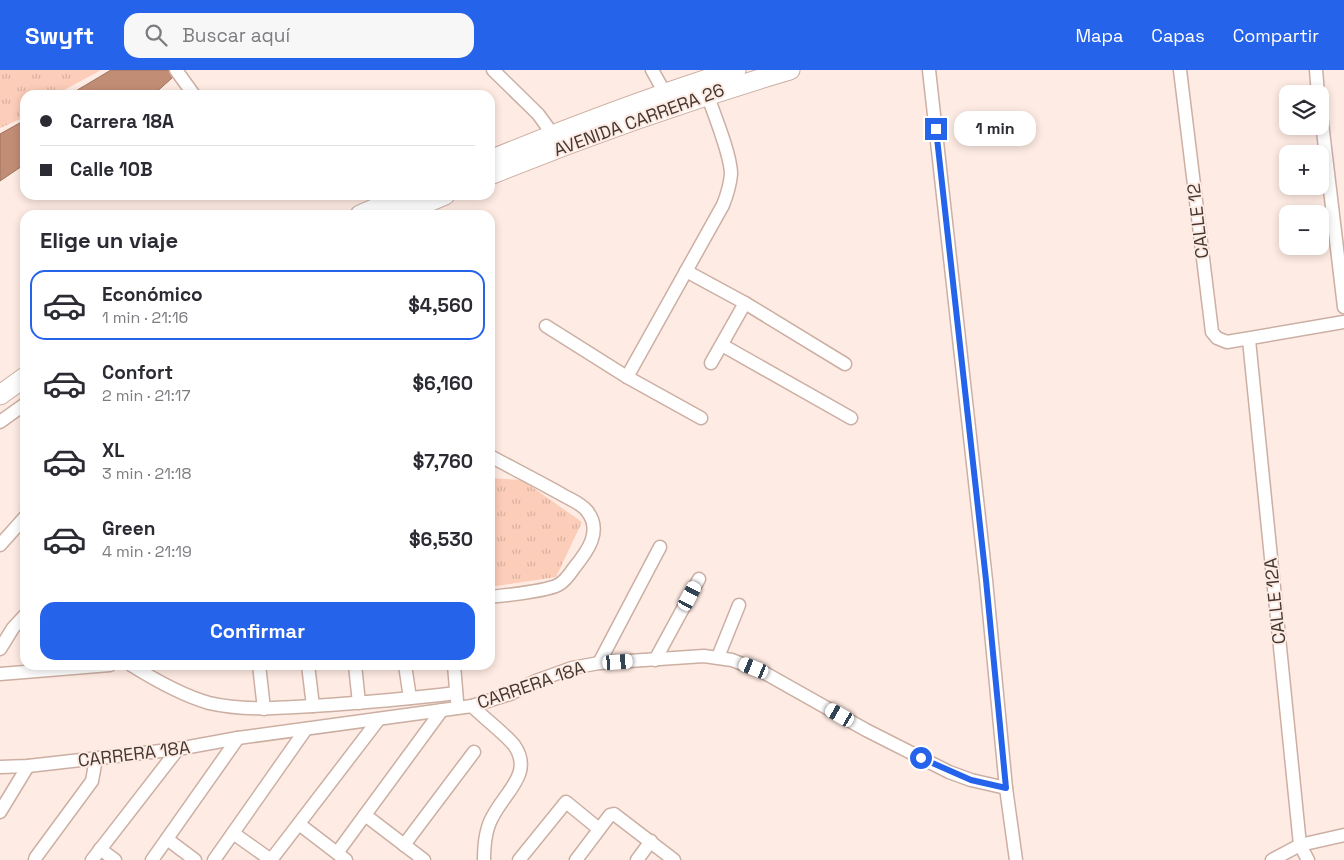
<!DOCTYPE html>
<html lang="es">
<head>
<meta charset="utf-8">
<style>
	:root { --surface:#fff; --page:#f7f7f7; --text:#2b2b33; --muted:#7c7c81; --line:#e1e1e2; --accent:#2563eb }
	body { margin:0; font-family:"Space Grotesk",sans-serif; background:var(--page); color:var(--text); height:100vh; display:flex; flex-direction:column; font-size:19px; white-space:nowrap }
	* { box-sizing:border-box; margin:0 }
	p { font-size:16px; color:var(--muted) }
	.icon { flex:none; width:28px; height:28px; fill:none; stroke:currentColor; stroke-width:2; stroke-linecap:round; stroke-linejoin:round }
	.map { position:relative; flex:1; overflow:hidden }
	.panel { position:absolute; left:20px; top:140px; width:475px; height:460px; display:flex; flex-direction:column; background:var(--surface); border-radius:15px; box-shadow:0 2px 8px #0003 }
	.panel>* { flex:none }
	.top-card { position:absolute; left:20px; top:20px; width:475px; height:110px; border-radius:15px; box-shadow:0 2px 8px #0003; display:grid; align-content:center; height:110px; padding:0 20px; background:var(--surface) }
	.buttons { position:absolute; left:1279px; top:15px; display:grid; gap:10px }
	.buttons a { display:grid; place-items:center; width:50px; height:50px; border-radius:10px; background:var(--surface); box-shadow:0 2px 8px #0003; font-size:25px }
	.end { position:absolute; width:22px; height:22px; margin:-11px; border:6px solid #2563eb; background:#fff; box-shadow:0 0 0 2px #fff }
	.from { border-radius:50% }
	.bubble { position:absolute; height:35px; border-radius:15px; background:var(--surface); box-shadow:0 2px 8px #0003; font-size:16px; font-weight:700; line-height:35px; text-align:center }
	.car { position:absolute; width:15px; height:30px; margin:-15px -8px; border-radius:6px; box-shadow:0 0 4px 1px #0007; background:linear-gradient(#fff 24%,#345 0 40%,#fff 0 76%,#345 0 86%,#fff 0) }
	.top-card b { display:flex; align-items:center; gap:18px; height:48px; font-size:19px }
	.top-card b+b { border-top:1px solid var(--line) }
	.top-card i { width:12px; height:12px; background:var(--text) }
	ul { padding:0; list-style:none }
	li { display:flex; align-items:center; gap:15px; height:70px; margin:0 10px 8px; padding:0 10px; border:2px solid transparent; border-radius:15px }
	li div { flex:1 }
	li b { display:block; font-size:19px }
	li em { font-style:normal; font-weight:700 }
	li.on { border-color:var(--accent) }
	li>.icon { width:45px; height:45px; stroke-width:1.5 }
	h2 { padding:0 20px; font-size:22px; line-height:60px }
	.action { display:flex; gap:10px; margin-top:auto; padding:10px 20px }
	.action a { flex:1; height:58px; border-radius:15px; background:var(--accent); color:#fff; font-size:20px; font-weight:700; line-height:58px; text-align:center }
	header { display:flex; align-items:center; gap:30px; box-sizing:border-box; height:70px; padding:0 25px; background:var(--accent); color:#fff }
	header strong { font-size:24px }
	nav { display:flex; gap:28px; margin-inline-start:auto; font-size:18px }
	.search { width:350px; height:45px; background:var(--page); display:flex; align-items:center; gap:12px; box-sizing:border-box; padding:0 18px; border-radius:15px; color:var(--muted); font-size:19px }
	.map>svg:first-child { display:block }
	.grass { fill:url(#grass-tufts) }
	.water { fill:#c28d75; stroke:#9c7361 }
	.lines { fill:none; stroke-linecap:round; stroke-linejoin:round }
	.street-casing { stroke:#ccafa3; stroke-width:15 }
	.secondary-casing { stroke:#ccafa3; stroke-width:21 }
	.street { stroke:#fff; stroke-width:12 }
	.secondary { stroke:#fff; stroke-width:19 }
	.route { stroke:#2563eb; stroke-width:6 }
	.labels { text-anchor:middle; stroke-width:4; stroke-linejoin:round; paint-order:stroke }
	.street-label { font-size:18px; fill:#433732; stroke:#feebe3 }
</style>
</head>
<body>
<header>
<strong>Swyft</strong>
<div class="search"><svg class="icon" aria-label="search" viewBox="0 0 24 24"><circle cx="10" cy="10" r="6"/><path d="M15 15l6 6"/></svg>Buscar aquí</div>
<nav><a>Mapa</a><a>Capas</a><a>Compartir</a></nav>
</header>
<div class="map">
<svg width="1344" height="790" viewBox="0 0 1344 790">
	<defs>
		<pattern id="grass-tufts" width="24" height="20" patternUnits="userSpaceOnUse" patternTransform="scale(1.25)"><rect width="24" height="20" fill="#fccdb9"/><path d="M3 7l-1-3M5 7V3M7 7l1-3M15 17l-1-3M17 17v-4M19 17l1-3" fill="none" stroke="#d9b1a0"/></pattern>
	</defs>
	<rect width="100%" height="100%" fill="#feebe3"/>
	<!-- grass -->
	<g class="grass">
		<polygon points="0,0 101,0 55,25 25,25 25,47 0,58"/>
		<polygon points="490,408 522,410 582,452 556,507 490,517"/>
	</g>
	<!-- water -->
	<g class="water">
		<polygon points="111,0 181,0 153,25 69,25"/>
		<polygon points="25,50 25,94 0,111 0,64"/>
	</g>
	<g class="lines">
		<defs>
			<g id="street">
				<polyline points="176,0 194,25"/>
				<polyline points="493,0 538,44 557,70"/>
				<polyline points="652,0 665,23"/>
				<polyline points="929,0 986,510 1006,718 1016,790"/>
				<polyline points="1180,0 1212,262 1217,268 1227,272 1344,252"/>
				<polyline points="1316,0 1318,24"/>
				<polyline points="1320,36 1344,237"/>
				<polyline points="686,201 745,233 845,294"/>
				<polyline points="546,256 627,307 701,348"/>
				<polyline points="1249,270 1300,775 1308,790"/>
				<polyline points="722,275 851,348"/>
				<polyline points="711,293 745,233"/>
				<path d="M627,307L723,135C727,125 730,116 731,104C731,85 714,44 707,24"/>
				<polyline points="0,352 25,334"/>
				<path d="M490,386C514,399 538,411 561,424C569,429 581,433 587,441C603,461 587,482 574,498C570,504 564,512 558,515C544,522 506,525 490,527"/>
				<polyline points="0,475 25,447"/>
				<polyline points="0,579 13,558 25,545"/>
				<polyline points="718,587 739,535"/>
				<polyline points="655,590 699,509"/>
				<polyline points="599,593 660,477"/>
				<path d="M131,595C155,610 181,625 209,633C243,641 278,638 312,636C360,633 408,629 456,623"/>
				<polyline points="259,595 264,639"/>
				<polyline points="308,595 313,636"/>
				<polyline points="355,595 359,633"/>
				<polyline points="405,595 410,628"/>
				<polyline points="454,595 457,631"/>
				<polyline points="0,604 110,595"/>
				<path d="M472,636C484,648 504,663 514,675C534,703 505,722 493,746C485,759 484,775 484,790"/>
				<polyline points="0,697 28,696 178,679 238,668 472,636 510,624 536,611 572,598 599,593 704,586 732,590 763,602 866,660 949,702 971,710 1006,718"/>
				<polyline points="0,742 28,696"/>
				<polyline points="365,745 424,790"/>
				<polyline points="299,754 346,790"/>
				<polyline points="233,763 271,790"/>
				<polyline points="167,769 195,790"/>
				<polyline points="404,775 474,682"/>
				<polyline points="100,779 115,790"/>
				<polyline points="337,783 442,640"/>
				<polyline points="35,790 36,787 92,711 96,689"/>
				<polyline points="92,790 178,679"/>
				<polyline points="152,790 238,668"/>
				<polyline points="214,790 306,659"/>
				<polyline points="271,790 379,649"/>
				<polyline points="519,790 566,732 599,759"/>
				<polyline points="576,790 610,745 614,744 674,790"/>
				<polyline points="637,790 651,771"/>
				<polyline points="1272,790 1300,775 1344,765"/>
			</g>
			<g id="secondary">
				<path d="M490,90C571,57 652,26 736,0"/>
				<path d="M490,105C588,65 688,30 790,0"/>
				<polyline points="360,145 406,125"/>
				<polyline points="398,145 445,125"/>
				<polyline points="0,325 25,307"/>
			</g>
		</defs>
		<!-- street casing -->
		<use href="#street" class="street-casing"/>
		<!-- secondary casing -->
		<use href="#secondary" class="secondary-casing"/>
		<!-- street -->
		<use href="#street" class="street"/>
		<!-- secondary -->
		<use href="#secondary" class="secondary"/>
	</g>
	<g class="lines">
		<!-- route -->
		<polyline class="route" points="921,688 971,710 1006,718 986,510 936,59"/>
	</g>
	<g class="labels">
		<!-- street labels -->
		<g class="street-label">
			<text transform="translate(639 50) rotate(-20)" y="6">AVENIDA CARRERA 26</text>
			<text transform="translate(1198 151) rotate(-97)" y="6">CALLE 12</text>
			<text transform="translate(1275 531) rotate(-96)" y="6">CALLE 12A</text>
			<text transform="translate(531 615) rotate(-19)" y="6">CARRERA 18A</text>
			<text transform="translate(134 684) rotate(-7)" y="6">CARRERA 18A</text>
		</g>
	</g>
</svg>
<div class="buttons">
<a><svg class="icon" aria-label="layers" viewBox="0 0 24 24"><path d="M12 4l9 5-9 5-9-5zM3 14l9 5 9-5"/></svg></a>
<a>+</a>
<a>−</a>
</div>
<i class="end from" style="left:921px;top:688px"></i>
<i class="end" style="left:936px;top:59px"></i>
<div class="bubble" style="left:954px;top:41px;width:82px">1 min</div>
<i class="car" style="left:690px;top:526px;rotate:28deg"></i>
<i class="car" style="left:618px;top:592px;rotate:86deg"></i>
<i class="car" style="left:754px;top:598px;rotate:292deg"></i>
<i class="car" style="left:840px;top:645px;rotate:300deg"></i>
<div class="top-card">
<b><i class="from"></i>Carrera 18A</b>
<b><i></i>Calle 10B</b>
</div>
<section class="panel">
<h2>Elige un viaje</h2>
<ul>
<li class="on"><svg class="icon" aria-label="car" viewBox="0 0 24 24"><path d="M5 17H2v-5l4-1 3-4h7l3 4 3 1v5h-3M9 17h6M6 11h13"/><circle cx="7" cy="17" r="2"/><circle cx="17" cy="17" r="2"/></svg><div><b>Económico</b><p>1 min · 21:16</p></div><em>$4,560</em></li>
<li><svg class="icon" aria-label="car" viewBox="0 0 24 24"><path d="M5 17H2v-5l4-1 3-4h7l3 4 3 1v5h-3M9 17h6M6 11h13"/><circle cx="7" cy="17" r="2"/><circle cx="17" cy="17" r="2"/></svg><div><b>Confort</b><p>2 min · 21:17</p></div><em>$6,160</em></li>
<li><svg class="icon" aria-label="car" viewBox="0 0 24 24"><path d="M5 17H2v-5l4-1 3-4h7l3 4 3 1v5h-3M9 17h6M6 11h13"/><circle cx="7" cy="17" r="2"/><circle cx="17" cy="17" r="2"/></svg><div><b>XL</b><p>3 min · 21:18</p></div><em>$7,760</em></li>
<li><svg class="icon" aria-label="car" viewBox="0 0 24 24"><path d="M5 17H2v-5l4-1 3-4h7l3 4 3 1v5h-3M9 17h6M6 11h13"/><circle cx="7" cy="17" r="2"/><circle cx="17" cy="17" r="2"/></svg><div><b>Green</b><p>4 min · 21:19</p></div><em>$6,530</em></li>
</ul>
<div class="action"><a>Confirmar</a></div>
</section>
</div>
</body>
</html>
